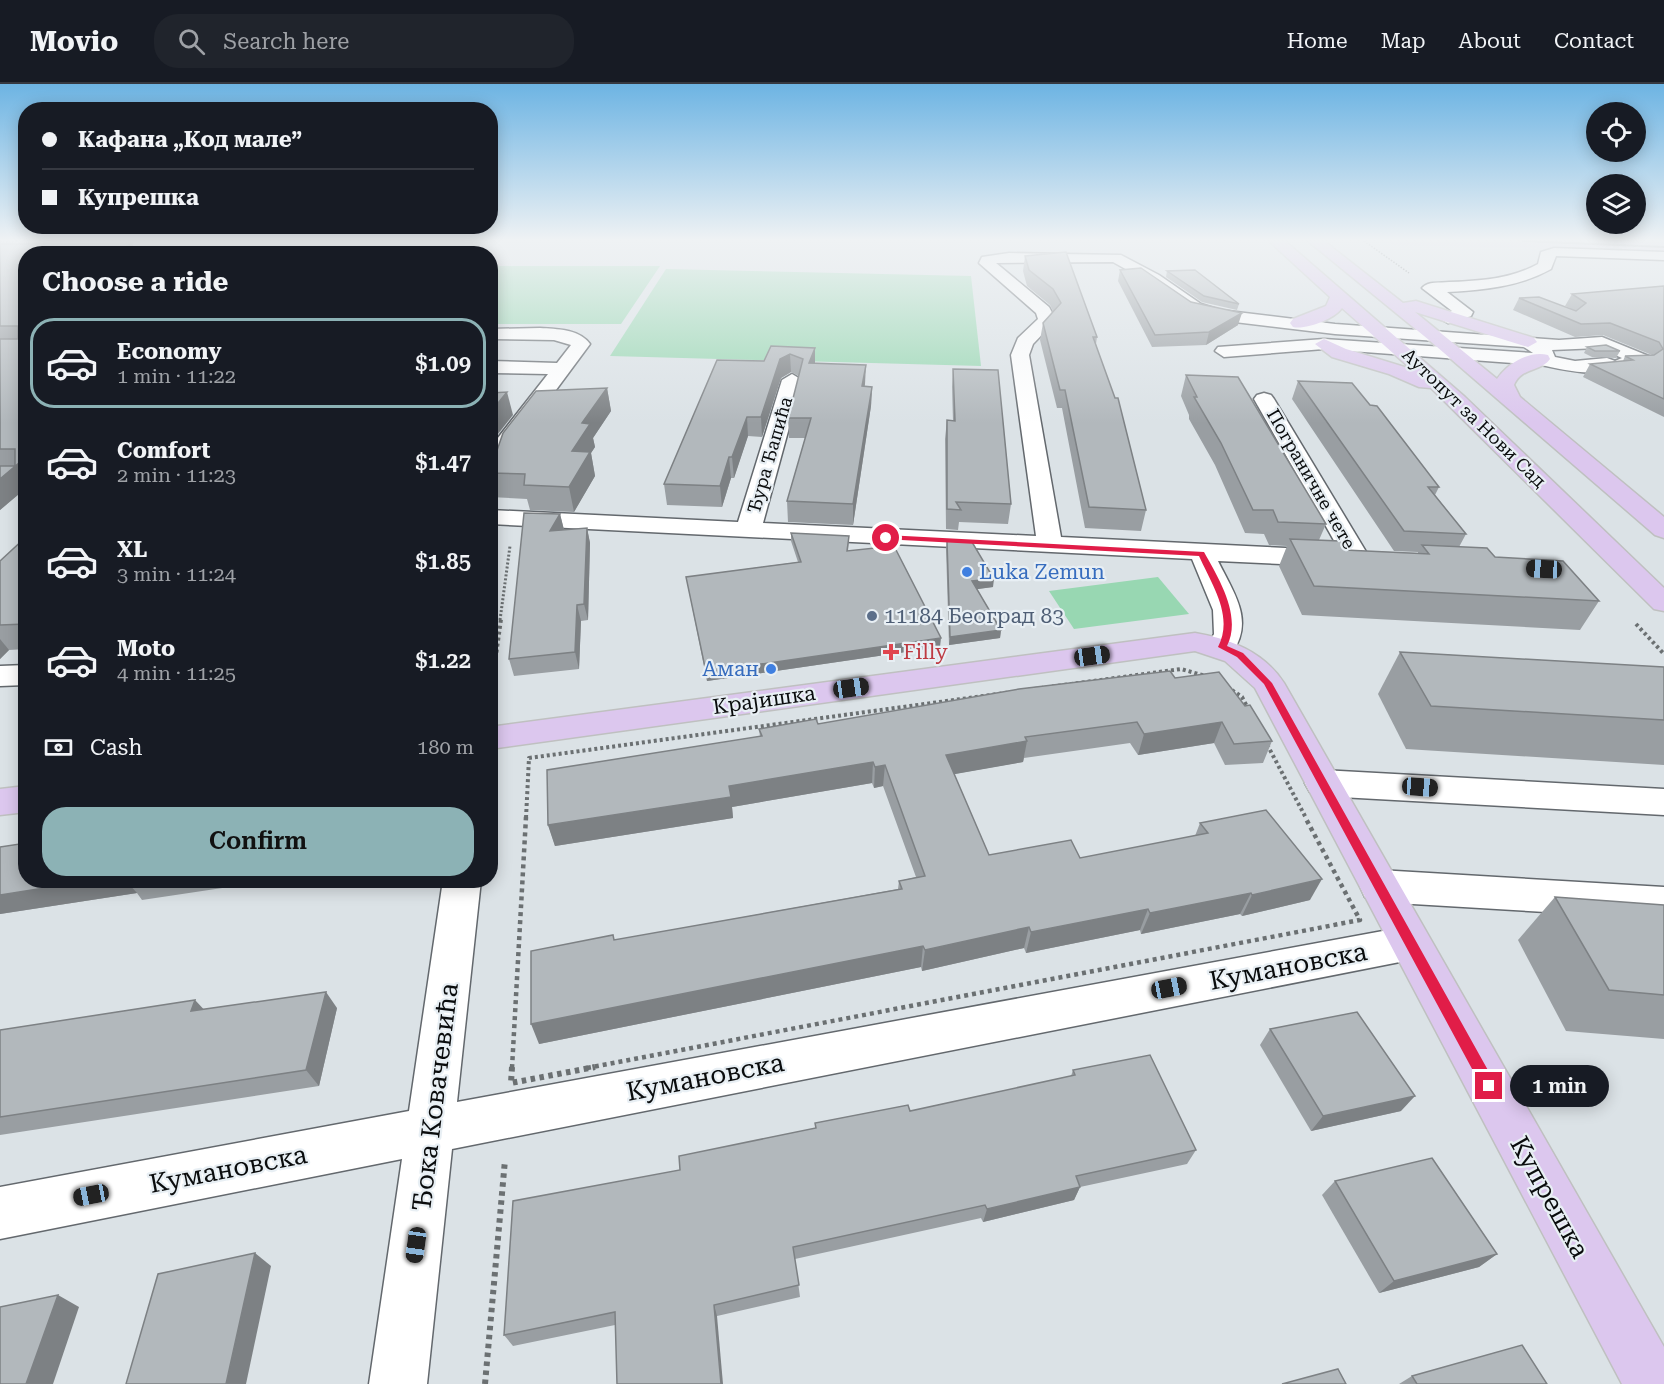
<!DOCTYPE html>
<html lang="en">
<head>
<meta charset="utf-8">
<style>
	:root { --surface:#171b24; --page:#20242c; --text:#f1f3f6; --muted:#9ea1a6; --line:#363941; --accent:#8cb2b5 }
	body { margin:0; font-family:"Roboto Serif",serif; background:var(--page); color:var(--text); height:100vh; display:flex; flex-direction:column; font-size:22px; white-space:nowrap }
	* { box-sizing:border-box; margin:0 }
	p { font-size:20px; color:var(--muted) }
	.icon { flex:none; width:33px; height:33px; fill:none; stroke:currentColor; stroke-width:2; stroke-linecap:round; stroke-linejoin:round }
	.map { position:relative; flex:1; overflow:hidden }
	.side { position:absolute; left:18px; top:162px; width:480px; height:642px; display:flex; flex-direction:column; background:var(--surface); border-radius:24px; box-shadow:0 3px 15px #0003 }
	.side>* { flex:none }
	.top-card { position:absolute; left:18px; top:18px; width:480px; height:132px; border-radius:24px; box-shadow:0 3px 15px #0003; display:grid; align-content:center; height:132px; padding:0 24px; background:var(--surface) }
	.buttons { position:absolute; left:1586px; top:18px; display:grid; gap:12px }
	.buttons a { display:grid; place-items:center; width:60px; height:60px; border-radius:50%; background:var(--surface); box-shadow:0 3px 15px #0003; font-size:30px }
	.end { position:absolute; width:27px; height:27px; margin:-14px; border:8px solid #e11d48; background:#fff; box-shadow:0 0 0 3px #fff }
	.from { border-radius:50% }
	.bubble { position:absolute; height:42px; border-radius:21px; background:var(--surface); box-shadow:0 3px 15px #0003; font-size:20px; font-weight:600; line-height:42px; text-align:center }
	.car { position:absolute; width:18px; height:36px; margin:-18px -9px; border-radius:8px; box-shadow:0 0 4px 2px #0007; background:linear-gradient(#222 24%,#8ab4d8 0 40%,#222 0 76%,#8ab4d8 0 86%,#222 0) }
	.top-card b { display:flex; align-items:center; gap:21px; height:57px; font-size:22px }
	.top-card b+b { border-top:2px solid var(--line) }
	.top-card i { width:15px; height:15px; background:var(--text) }
	ul { padding:0; list-style:none }
	li { display:flex; align-items:center; gap:18px; height:90px; margin:0 12px 9px; padding:0 12px; border:3px solid transparent; border-radius:24px }
	li div { flex:1 }
	li b { display:block; font-size:22px }
	li em { font-style:normal; font-weight:600 }
	li.current { border-color:var(--accent) }
	li>.icon { width:54px; height:54px; stroke-width:1.5 }
	h2 { padding:0 24px; font-size:27px; line-height:72px }
	.pay { display:flex; align-items:center; gap:15px; height:66px; padding:0 24px; font-size:22px }
	.pay p { margin-inline-start:auto }
	.action { display:flex; gap:12px; margin-top:auto; padding:12px 24px }
	.action a { flex:1; height:69px; border-radius:24px; background:var(--accent); color:#111; font-size:24px; font-weight:600; line-height:69px; text-align:center }
	header { display:flex; align-items:center; gap:36px; box-sizing:border-box; height:84px; padding:0 30px; background:var(--surface); border-bottom:2px solid var(--line) }
	header strong { font-size:28px }
	nav { display:flex; gap:33px; margin-inline-start:auto; font-size:21px }
	.search { width:420px; height:54px; background:var(--page); display:flex; align-items:center; gap:15px; box-sizing:border-box; padding:0 21px; border-radius:24px; color:var(--muted); font-size:22px }
	.map>svg:first-child { display:block }
	.industrial { fill:#dbd2e7 }
	.green { fill:#98d7b2 }
	.lines { fill:none; stroke-linecap:round; stroke-linejoin:round }
	.minor-casing { stroke:#63686d; stroke-width:3 }
	.major-casing { stroke:#bfc0c0; stroke-width:3 }
	.path-far4 { stroke:#6b7072; stroke-width:1.5; stroke-dasharray:1.5 1.5; stroke-linecap:butt }
	.path-far3 { stroke:#6b7072; stroke-width:3; stroke-dasharray:2 2; stroke-linecap:butt }
	.path-far2 { stroke:#6b7072; stroke-width:4; stroke-dasharray:3 3; stroke-linecap:butt }
	.path-far1 { stroke:#6b7072; stroke-width:4.5; stroke-dasharray:4 4; stroke-linecap:butt }
	.path { stroke:#6b7072; stroke-width:6; stroke-dasharray:4.5 4.5; stroke-linecap:butt }
	.minor { fill:#fff; fill-rule:evenodd }
	.major { fill:#dcc7ee; fill-rule:evenodd }
	.rail { stroke:#7b7f82; stroke-width:2 }
	.wall { fill:#999ea2 }
	.shaded-wall { fill:#7d8184 }
	.building { fill:#b2b8bc; stroke:#7d8184; stroke-width:1.5 }
	.route { fill:#e11d48 }
	.shop-dot { fill:#3f7fe0; stroke:#e8eff4; stroke-width:2 }
	.service-dot { fill:#5c6f8a; stroke:#e8eff4; stroke-width:2 }
	.health-dot { fill:#e0444e; stroke:#e8eff4; stroke-width:2 }
	.labels { text-anchor:middle; stroke-width:4.5; stroke-linejoin:round; paint-order:stroke }
	.far-street-label { font-size:18px; fill:#0a0c0d; stroke:#e8eff4 }
	.shop-label { font-size:21px; fill:#366cbe; stroke:#e8eff4; text-anchor:start }
	.service-label { font-size:21px; fill:#4e5e75; stroke:#e8eff4; text-anchor:start }
	.health-label { font-size:21px; fill:#be3a42; stroke:#e8eff4; text-anchor:start }
	.street-label { font-size:21px; fill:#0a0c0d; stroke:#e8eff4 }
	.near-street-label { font-size:26px; fill:#0a0c0d; stroke:#e8eff4 }
</style>
</head>
<body>
<header>
<strong>Movio</strong>
<div class="search"><svg class="icon" aria-label="search" viewBox="0 0 24 24"><circle cx="10" cy="10" r="6"/><path d="M15 15l6 6"/></svg>Search here</div>
<nav><a>Home</a><a>Map</a><a>About</a><a>Contact</a></nav>
</header>
<div class="map">
<svg width="1664" height="1300" viewBox="0 0 1664 1300">
	<rect width="100%" height="100%" fill="#dbe2e6"/>
	<!-- industrial -->
	<polygon class="industrial" points="1388,157 1664,157 1664,167 1393,161"/>
	<!-- green -->
	<g class="green">
		<polygon points="491,182 660,182 621,240 491,240"/>
		<polygon points="666,185 971,192 981,282 610,272"/>
		<polygon points="1158,493 1189,530 1074,545 1049,507"/>
	</g>
	<g class="lines">
		<defs>
			<g id="minor">
				<path d="M1554,164L1664,168V176L1556,172L1551,185C1519,203 1483,206 1447,208L1473,228L1471,232L1448,239L1439,234L1452,227L1422,204C1428,197 1440,199 1449,198C1480,197 1511,195 1538,180L1541,168Z"/>
				<path d="M1009,169L1121,171L1159,191L1201,220L1220,226L1335,240L1559,256L1602,253L1651,273L1653,277C1647,286 1624,286 1615,282C1599,295 1560,285 1541,281L1324,265L1224,273L1215,267L1218,263L1324,255L1533,269L1524,263L1335,250L1218,236L1189,228L1147,197L1113,178L996,179L1049,223L1056,236L1033,260L1029,271L1061,453L1327,466L1336,468L1340,474L1336,480L1327,482L1218,477C1233,508 1255,536 1232,569L1222,572L1212,569L1207,563L1214,550L1213,526L1192,475L490,440V426L738,438L782,296L792,290L802,296L763,439L1036,452L1011,271L1018,254L1038,235L1036,229L979,179L982,173ZM1599,264L1622,274L1615,277L1607,274L1575,277L1555,273L1552,266Z"/>
				<path d="M540,244C557,245 579,245 590,260L507,372L498,399L490,401V364L548,290L490,289V277L557,279L571,261L554,256L490,255V245Z"/>
				<polygon points="1264,309 1271,311 1274,315 1371,476 1367,482 1358,484 1349,482 1345,476 1254,315 1257,311"/>
				<polygon points="26,581 26,601 0,602 0,582"/>
				<polygon points="1322,686 1664,705 1664,731 1322,712 1310,708 1305,699 1310,690"/>
				<polygon points="1379,786 1664,803 1664,835 1379,818 1365,813 1360,802 1365,791"/>
				<polygon points="443,796 481,796 457,1018 1410,842 1424,847 1430,859 1424,871 1410,876 452,1065 427,1300 369,1300 402,1075 0,1155 0,1103 409,1027"/>
			</g>
			<g id="major">
				<path d="M1269,157H1285L1465,313L1664,504V527L1654,525L1431,304L1419,303L1389,290L1332,273L1315,260L1324,255L1346,265L1411,285L1342,224C1334,235 1306,246 1293,243L1290,239L1293,235L1326,222L1330,213Z"/>
				<path d="M1308,157H1324L1403,219L1416,217L1534,254L1537,258L1528,263L1415,228L1497,295C1507,280 1529,266 1548,271L1550,275C1541,288 1521,283 1514,301L1520,313L1664,433V454L1655,451L1429,256Z"/>
				<path d="M1195,549C1230,555 1263,567 1284,599L1664,1263V1300H1622L1255,604L1225,577L1195,567L490,665V643Z"/>
				<polygon points="26,702 26,728 0,731 0,705"/>
			</g>
		</defs>
		<!-- minor casing -->
		<use href="#minor" class="minor-casing"/>
		<!-- major casing -->
		<use href="#major" class="major-casing"/>
		<!-- path-far4 -->
		<g class="path-far4">
			<polyline points="1364,157 1409,189"/>
			<polyline points="0,158 17,158"/>
		</g>
		<!-- path-far3 -->
		<polyline class="path-far3" points="500,536 510,462"/>
		<!-- path-far2 -->
		<g class="path-far2">
			<polyline points="1636,540 1664,570"/>
			<polyline points="490,616 501,535"/>
			<polyline points="526,734 529,674 1181,585 1216,595 1242,613 1306,734"/>
		</g>
		<!-- path-far1 -->
		<g class="path-far1">
			<polyline points="512,984 526,733"/>
			<polyline points="587,984 1360,836 1305,733"/>
		</g>
		<!-- path -->
		<g class="path">
			<polyline points="512,983 511,999 595,983"/>
			<polyline points="485,1300 505,1076"/>
		</g>
		<!-- minor -->
		<use href="#minor" class="minor"/>
		<!-- major -->
		<use href="#major" class="major"/>
		<!-- rail -->
		<polyline class="rail" points="1523,157 1664,163"/>
	</g>
	<!-- wall -->
	<g class="wall">
		<polygon points="0,160 26,170 26,404 0,426"/>
		<polygon points="1025,172 1097,253 1096,260 1146,426 1141,447 1085,444 1062,324 1057,324 1040,256 1043,239 1053,227 1050,221 1027,202 1023,187"/>
		<polygon points="1120,186 1191,218 1238,241 1206,261 1152,263 1118,197"/>
		<polygon points="1167,187 1239,220 1237,226 1202,218 1166,193"/>
		<polygon points="1664,202 1664,333 1583,293 1590,280 1623,277 1625,272 1652,271 1603,251 1575,253 1513,226 1519,214 1570,224 1565,222 1572,210"/>
		<polygon points="771,262 815,264 815,279 865,302 872,303 871,322 853,441 788,438 787,417 805,354 789,354 788,334 799,292 791,288 781,294 762,353 748,352 734,394 731,394 722,423 667,421 664,400 764,277"/>
		<polygon points="1587,263 1620,267 1616,274 1592,273 1584,269"/>
		<polygon points="953,285 1011,420 1008,440 959,438 958,446 946,445 945,355 947,336 953,337 952,303"/>
		<polygon points="1186,291 1326,440 1319,456 1345,466 1418,469 1418,468 1394,467 1292,315 1298,297 1439,403 1435,411 1466,450 1459,463 1495,473 1599,517 1580,546 1302,531 1279,482 1287,462 1269,461 1264,450 1245,449 1215,381 1189,335 1189,331 1181,312"/>
		<polygon points="607,304 611,327 593,354 595,363 591,369 595,392 574,428 530,426 527,415 490,413 490,376"/>
		<polygon points="560,430 564,446 587,444 590,459 588,536 581,537 579,585 514,592 509,575"/>
		<polygon points="791,449 849,452 848,467 940,563 707,597 686,493 798,478 791,457"/>
		<polygon points="26,453 26,565 9,566 0,575 0,477"/>
		<polygon points="947,457 993,503 977,505 1001,546 1000,554 949,561 946,465"/>
		<polygon points="1400,568 1664,583 1664,681 1406,665 1378,610"/>
		<polygon points="1175,594 1272,657 1263,679 1225,681 1214,659 1138,671 1130,659 1024,674 1023,678 954,690 989,771 1080,774 1195,752 1200,739 1310,816 1242,832 1240,830 1141,850 1140,846 1026,869 1024,864 922,887 921,883 539,960 615,856 898,805 899,797 916,793 883,702 874,704 872,699 732,723 733,734 555,762 548,741 760,653 759,645 818,640"/>
		<polygon points="0,763 26,796 232,796 229,803 142,816 137,809 0,830"/>
		<polygon points="1555,813 1664,821 1664,955 1566,947 1518,856"/>
		<polygon points="337,924 319,1002 0,1051 0,946 204,925"/>
		<polygon points="1270,945 1401,1027 1311,1047 1260,961"/>
		<polygon points="1073,986 1196,1066 1187,1080 1080,1103 1074,1116 983,1138 981,1134 795,1175 800,1213 717,1232 615,1241 513,1262 504,1251 680,1086 815,1045 815,1039 910,1027 1071,992"/>
		<polygon points="1335,1097 1497,1170 1479,1183 1379,1209 1322,1111"/>
		<polygon points="1412,1292 1547,1300 1399,1300"/>
	</g>
	<!-- shaded-wall -->
	<g class="shaded-wall">
		<polygon points="132,159 136,170 113,170"/>
		<polygon points="1242,229 1238,241 1206,261 1209,248"/>
		<polygon points="815,264 815,282 809,279"/>
		<polygon points="790,270 791,288 781,294 762,353 761,333 780,275"/>
		<polygon points="866,281 865,300 862,322 862,302"/>
		<polygon points="872,303 871,322 853,441 853,420"/>
		<polygon points="607,304 611,327 593,354 595,363 591,369 595,392 574,428 569,403 572,367 582,339"/>
		<polygon points="507,308 513,331 490,360 490,329"/>
		<polygon points="747,333 748,352 734,394 732,373"/>
		<polygon points="26,373 26,404 0,426 0,395"/>
		<polygon points="729,373 731,394 722,423 720,402"/>
		<polygon points="560,430 564,446 550,447"/>
		<polygon points="587,444 590,459 588,536 584,520"/>
		<polygon points="994,495 993,503 971,506 972,497"/>
		<polygon points="577,521 581,537 579,585 575,568"/>
		<polygon points="1001,546 1000,554 949,561 950,553"/>
		<polygon points="941,554 940,563 707,597 706,588"/>
		<polygon points="0,555 9,566 0,575"/>
		<polygon points="1222,638 1214,659 1138,671 1144,650"/>
		<polygon points="1027,657 1023,678 944,692 946,671"/>
		<polygon points="873,678 872,699 732,723 733,734 555,762 548,741 729,702"/>
		<polygon points="885,681 883,702 874,704 875,683"/>
		<polygon points="1322,795 1310,816 1242,832 1252,811"/>
		<polygon points="95,796 136,796 128,799 137,809 0,830 0,811"/>
		<polygon points="224,796 232,796 229,803"/>
		<polygon points="1251,809 1240,830 1141,850 1150,829"/>
		<polygon points="1148,825 1140,846 1026,869 1031,848"/>
		<polygon points="1029,843 1024,864 922,887 925,866"/>
		<polygon points="923,862 921,883 539,960 531,940"/>
		<polygon points="326,908 337,924 319,1002 306,986"/>
		<polygon points="195,916 210,932 191,927"/>
		<polygon points="1415,1012 1401,1027 1311,1047 1323,1032"/>
		<polygon points="1080,1103 1074,1116 983,1138 987,1125"/>
		<polygon points="255,1169 271,1182 246,1300 226,1300"/>
		<polygon points="1497,1170 1479,1183 1379,1209 1394,1197"/>
		<polygon points="58,1211 79,1223 53,1300 26,1300"/>
		<polygon points="714,1221 717,1232 723,1300 721,1300"/>
	</g>
	<!-- building -->
	<g class="building">
		<polygon points="132,159 113,170 26,170 26,373 0,395 0,382 15,382 15,365 0,365 0,255 18,255 18,242 0,242 0,160"/>
		<polygon points="1066,168 1097,253 1093,253 1115,314 1118,314 1146,426 1089,423 1065,306 1060,306 1043,239 1061,219 1053,205 1029,186 1025,172"/>
		<polygon points="1141,184 1191,218 1242,229 1209,248 1155,251 1120,186"/>
		<polygon points="1195,186 1239,220 1204,212 1167,187"/>
		<polygon points="1664,202 1664,315 1590,280 1633,276 1625,272 1654,271 1663,265 1659,258 1610,239 1581,240 1519,214 1539,213 1576,227 1586,219 1572,210"/>
		<polygon points="1606,261 1620,267 1595,267 1587,263"/>
		<polygon points="771,262 815,264 809,279 866,281 862,302 872,303 853,420 787,417 811,334 788,334 803,275 790,270 780,275 761,333 747,333 732,373 729,373 720,402 664,400 717,276 764,277"/>
		<polygon points="953,285 998,286 1011,420 956,418 961,426 947,425 947,336 955,337"/>
		<polygon points="1186,291 1238,293 1326,440 1278,438 1273,426 1253,426 1221,359 1194,313 1197,313"/>
		<polygon points="1298,297 1352,299 1370,321 1377,322 1439,403 1428,403 1466,450 1404,447"/>
		<polygon points="607,304 582,339 590,340 572,367 590,368 569,403 524,401 525,390 490,389 490,376 494,375 503,349 536,307"/>
		<polygon points="507,308 490,329 490,309"/>
		<polygon points="524,429 560,430 550,447 587,444 584,520 577,521 575,568 509,575"/>
		<polygon points="791,449 849,452 847,467 894,462 941,554 706,588 686,493 801,478"/>
		<polygon points="26,453 26,540 0,541 0,477"/>
		<polygon points="1290,455 1340,457 1345,466 1429,470 1422,461 1487,464 1495,473 1563,477 1599,517 1314,502"/>
		<polygon points="947,457 972,458 994,495 972,497 1001,546 950,553"/>
		<polygon points="1400,568 1664,583 1664,636 1431,622"/>
		<polygon points="1170,587 1175,594 1219,588 1245,622 1250,621 1272,657 1234,660 1222,638 1144,650 1137,638 1025,653 1027,657 946,671 989,771 1071,756 1080,774 1208,749 1200,739 1266,726 1322,795 1252,811 1251,809 1150,829 1148,825 1031,848 1029,843 925,866 923,862 531,940 531,867 613,851 614,856 902,805 899,797 925,792 885,681 875,683 873,678 729,702 731,713 548,741 547,686 762,652 759,645 816,635 818,640 1019,605"/>
		<polygon points="26,759 26,796 95,796 0,811 0,763"/>
		<polygon points="129,796 146,796 128,799"/>
		<polygon points="1555,813 1664,821 1664,911 1609,906"/>
		<polygon points="326,908 306,986 0,1033 0,946 195,916 191,927"/>
		<polygon points="1357,928 1415,1012 1323,1032 1270,945"/>
		<polygon points="1150,971 1196,1066 1076,1092 1080,1103 987,1125 985,1121 793,1163 799,1201 714,1221 721,1300 617,1300 615,1228 504,1251 513,1117 680,1086 679,1072 816,1044 815,1039 908,1021 910,1027 1075,991 1073,986"/>
		<polygon points="1432,1074 1497,1170 1394,1197 1335,1097"/>
		<polygon points="255,1169 226,1300 126,1300 158,1190"/>
		<polygon points="58,1211 26,1300 0,1300 0,1223"/>
		<polygon points="1522,1261 1547,1300 1417,1300 1412,1292"/>
		<polygon points="1338,1285 1346,1300 1282,1300"/>
	</g>
	<!-- sky -->
	<linearGradient id="sky" x2="0" y2="1"><stop stop-color="#6db4e3"/><stop offset="0.46" stop-color="#eff2f4"/><stop offset="1" stop-color="#eff2f4" stop-opacity="0"/></linearGradient>
	<rect width="1664" height="339" fill="url(#sky)"/>
	<!-- route -->
	<path class="route" d="M886,451L1204,468C1219,495 1242,532 1227,562L1243,569L1272,599L1494,997V1007H1484L1264,600L1237,573L1218,563C1234,532 1212,501 1199,472L883,455Z"/>
	<!-- markers -->
	<g class="shop-dot">
		<circle cx="967" cy="488" r="6"/>
		<circle cx="771" cy="585" r="6"/>
	</g>
	<circle class="service-dot" cx="872" cy="532" r="6"/>
	<path class="health-dot" d="M888 559h6v6h6v6h-6v6h-6v-6h-6v-6h6z"/>
	<g class="labels">
		<!-- far-street labels -->
		<g class="far-street-label">
			<text transform="translate(1474 334) rotate(44)" y="6">Аутопут за Нови Сад</text>
			<text transform="translate(770 371) rotate(-74)" y="6">Ђура Ђапића</text>
			<text transform="translate(1311 395) rotate(60)" y="6">Пограничне чете</text>
		</g>
		<!-- shop labels -->
		<g class="shop-label">
			<text x="979" y="495">Luka Zemun</text>
			<text x="759" y="592" text-anchor="end">Аман</text>
		</g>
		<!-- service labels -->
		<g class="service-label">
			<text x="884" y="539">11184 Београд 83</text>
		</g>
		<!-- health labels -->
		<g class="health-label">
			<text x="903" y="575">Filly</text>
		</g>
		<!-- street labels -->
		<g class="street-label">
			<text transform="translate(764 616) rotate(-8)" y="7">Крајишка</text>
		</g>
		<!-- near-street labels -->
		<g class="near-street-label">
			<text transform="translate(1288 882) rotate(-11)" y="9">Кумановска</text>
			<text transform="translate(705 993) rotate(-11)" y="9">Кумановска</text>
			<text transform="translate(435 1013) rotate(-83)" y="9">Ђока Ковачевића</text>
			<text transform="translate(228 1085) rotate(-11)" y="9">Кумановска</text>
			<text transform="translate(1550 1113) rotate(61)" y="9">Купрешка</text>
		</g>
	</g>
</svg>
<div class="buttons">
<a><svg class="icon" aria-label="locate" viewBox="0 0 24 24"><circle cx="12" cy="12" r="6"/><path d="M12 2v4M12 18v4M2 12h4M18 12h4"/></svg></a>
<a><svg class="icon" aria-label="layers" viewBox="0 0 24 24"><path d="M12 4l9 5-9 5-9-5zM3 14l9 5 9-5"/></svg></a>
</div>
<i class="end from" style="left:886px;top:454px"></i>
<i class="end" style="left:1489px;top:1002px"></i>
<div class="bubble" style="left:1510px;top:981px;width:99px">1 min</div>
<i class="car" style="left:1544px;top:485px;rotate:273deg"></i>
<i class="car" style="left:1092px;top:572px;rotate:82deg"></i>
<i class="car" style="left:851px;top:604px;rotate:82deg"></i>
<i class="car" style="left:1420px;top:703px;rotate:94deg"></i>
<i class="car" style="left:1169px;top:904px;rotate:79deg"></i>
<i class="car" style="left:91px;top:1111px;rotate:259deg"></i>
<i class="car" style="left:416px;top:1161px;rotate:188deg"></i>
<div class="top-card">
<b><i class="from"></i>Кафана „Код мале”</b>
<b><i></i>Купрешка</b>
</div>
<section class="side">
<h2>Choose a ride</h2>
<ul>
<li class="current"><svg class="icon" aria-label="car" viewBox="0 0 24 24"><path d="M5 17H2v-5l4-1 3-4h7l3 4 3 1v5h-3M9 17h6M6 11h13"/><circle cx="7" cy="17" r="2"/><circle cx="17" cy="17" r="2"/></svg><div><b>Economy</b><p>1 min · 11:22</p></div><em>$1.09</em></li>
<li><svg class="icon" aria-label="car" viewBox="0 0 24 24"><path d="M5 17H2v-5l4-1 3-4h7l3 4 3 1v5h-3M9 17h6M6 11h13"/><circle cx="7" cy="17" r="2"/><circle cx="17" cy="17" r="2"/></svg><div><b>Comfort</b><p>2 min · 11:23</p></div><em>$1.47</em></li>
<li><svg class="icon" aria-label="car" viewBox="0 0 24 24"><path d="M5 17H2v-5l4-1 3-4h7l3 4 3 1v5h-3M9 17h6M6 11h13"/><circle cx="7" cy="17" r="2"/><circle cx="17" cy="17" r="2"/></svg><div><b>XL</b><p>3 min · 11:24</p></div><em>$1.85</em></li>
<li><svg class="icon" aria-label="car" viewBox="0 0 24 24"><path d="M5 17H2v-5l4-1 3-4h7l3 4 3 1v5h-3M9 17h6M6 11h13"/><circle cx="7" cy="17" r="2"/><circle cx="17" cy="17" r="2"/></svg><div><b>Moto</b><p>4 min · 11:25</p></div><em>$1.22</em></li>
</ul>
<div class="pay"><svg class="icon" aria-label="cash" viewBox="0 0 24 24"><path d="M3 7h18v10H3z"/><circle cx="12" cy="12" r="2"/></svg>Cash<p>180 m</p></div>
<div class="action"><a>Confirm</a></div>
</section>
</div>
</body>
</html>
